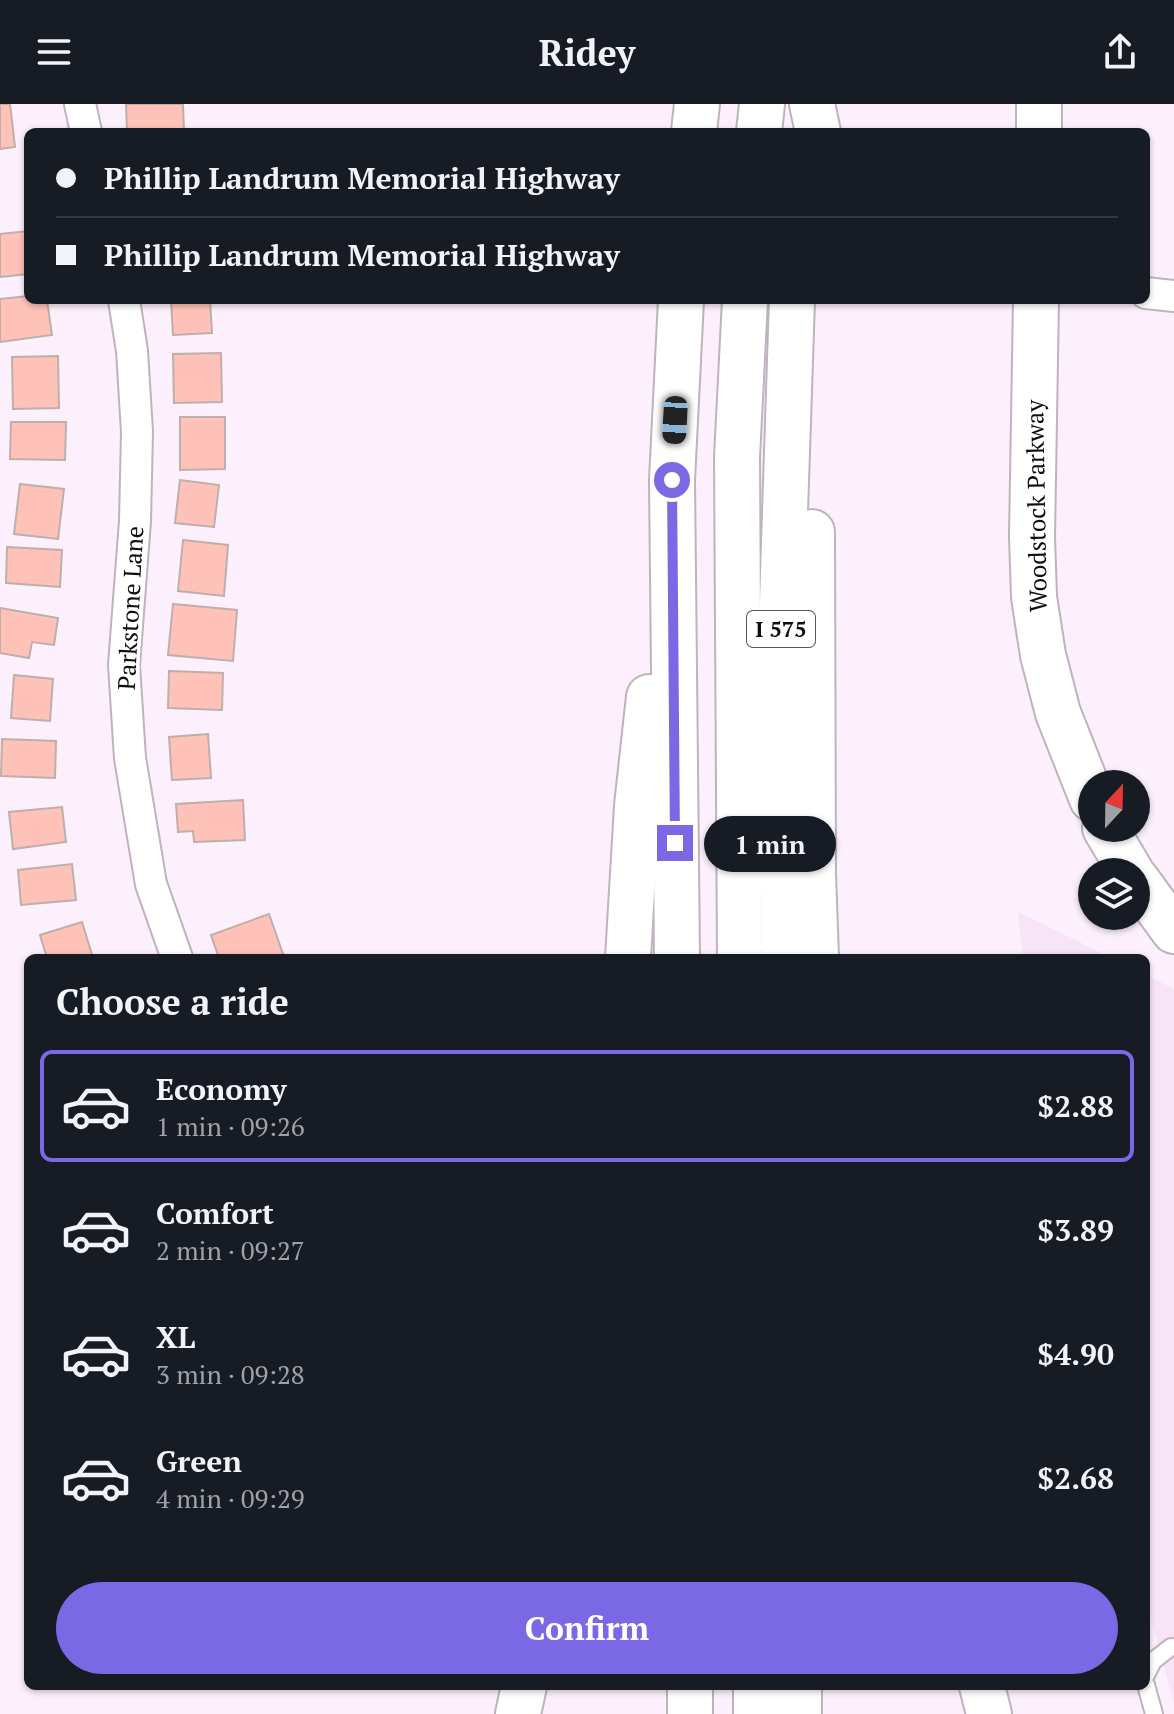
<!DOCTYPE html>
<html lang="en">
<head>
<meta charset="utf-8">
<style>
	:root { --surface:#171b24; --page:#20242c; --text:#f1f3f6; --muted:#9ea1a6; --line:#363941; --accent:#7b68e4 }
	body { margin:0; font-family:"PT Serif",serif; background:var(--page); color:var(--text); height:100vh; display:flex; flex-direction:column; font-size:30px; white-space:nowrap }
	* { box-sizing:border-box; margin:0 }
	p { font-size:26px; color:var(--muted) }
	.icon { flex:none; width:44px; height:44px; fill:none; stroke:currentColor; stroke-width:2; stroke-linecap:round; stroke-linejoin:round }
	.map { position:relative; flex:1; overflow:hidden }
	.drawer { position:absolute; left:24px; top:850px; width:1126px; height:736px; display:flex; flex-direction:column; background:var(--surface); border-radius:12px; box-shadow:0 2px 6px #0004 }
	.drawer>* { flex:none }
	.guide { position:absolute; left:24px; top:24px; width:1126px; height:176px; border-radius:12px; box-shadow:0 2px 6px #0004; display:grid; align-content:center; height:176px; padding:0 32px; background:var(--surface) }
	.needle { width:52px; rotate:22deg }
	.tools { position:absolute; left:1078px; top:666px; display:grid; gap:16px }
	.tools a { display:grid; place-items:center; width:72px; height:72px; border-radius:50%; background:var(--surface); box-shadow:0 2px 6px #0004; font-size:40px }
	.end { position:absolute; width:36px; height:36px; margin:-18px; border:10px solid #7b68e4; background:#fff; box-shadow:0 0 0 4px #fff }
	.from { border-radius:50% }
	.bubble { position:absolute; height:56px; border-radius:28px; background:var(--surface); box-shadow:0 2px 6px #0004; font-size:26px; font-weight:800; line-height:56px; text-align:center }
	.car { position:absolute; width:24px; height:48px; margin:-24px -12px; border-radius:10px; box-shadow:0 0 6px 2px #0007; background:linear-gradient(#222 24%,#8ab4d8 0 40%,#222 0 76%,#8ab4d8 0 86%,#222 0) }
	.guide b { display:flex; align-items:center; gap:28px; height:76px; font-size:30px }
	.guide b+b { border-top:2px solid var(--line) }
	.guide i { width:20px; height:20px; background:var(--text) }
	ul { padding:0; list-style:none }
	li { display:flex; align-items:center; gap:24px; height:112px; margin:0 16px 12px; padding:0 16px; border:4px solid transparent; border-radius:12px }
	li div { flex:1 }
	li b { display:block; font-size:30px }
	li em { font-style:normal; font-weight:800 }
	li.current { border-color:var(--accent) }
	li>.icon { width:72px; height:72px; stroke-width:1.5 }
	h2 { padding:0 32px; font-size:36px; line-height:96px }
	.button { display:flex; gap:16px; margin-top:auto; padding:16px 32px }
	.button a { flex:1; height:92px; border-radius:48px; background:var(--accent); color:#fff; font-size:32px; font-weight:800; line-height:92px; text-align:center }
	header { display:flex; justify-content:space-between; align-items:center; height:104px; padding:0 32px; background:var(--surface); font-size:36px; font-weight:800 }
	.map>svg:first-child { display:block }
	.built { fill:#f7e5f7 }
	.building { fill:#ffc2b9; stroke:#bfaeab; stroke-width:2 }
	.lines { fill:none; stroke-linecap:round; stroke-linejoin:round }
	.lane-casing { stroke:#beb3be; stroke-width:20 }
	.street-casing { stroke:#beb3be; stroke-width:34 }
	.secondary-casing { stroke:#beb3be; stroke-width:48 }
	.highway-casing { stroke:#beb3be; stroke-width:48 }
	.lane { stroke:#fff; stroke-width:16 }
	.street { stroke:#fff; stroke-width:30 }
	.secondary { stroke:#fff; stroke-width:44 }
	.highway { stroke:#fff; stroke-width:44 }
	.route { stroke:#7b68e4; stroke-width:10 }
	.labels { text-anchor:middle; stroke-width:7; stroke-linejoin:round; paint-order:stroke }
	.shield { fill:#fff; stroke:#585658; stroke-width:2 }
	.shield-label { font-size:22px; font-weight:bold; fill:#100d10 }
	.street-label { font-size:24px; fill:#100d10; stroke:#fff }
</style>
</head>
<body>
<header><svg class="icon" aria-label="menu" viewBox="0 0 24 24"><path d="M4 6h16M4 12h16M4 18h16"/></svg>Ridey<svg class="icon" aria-label="share" viewBox="0 0 24 24"><path d="M12 15V3M7 8l5-5 5 5M5 13v7h14v-7"/></svg></header>
<div class="map">
<svg width="1174" height="1610" viewBox="0 0 1174 1610">
	<rect width="100%" height="100%" fill="#fbf0fb"/>
	<!-- built -->
	<g class="built">
		<polygon points="1018,808 1076,836 1111,854 1023,854"/>
		<polygon points="1146,871 1174,885 1174,1600 1146,1496"/>
	</g>
	<!-- building -->
	<g class="building">
		<polygon points="0,0 10,0 15,43 0,45"/>
		<polygon points="126,0 183,0 184,28 127,28"/>
		<polygon points="28,127 28,170 0,173 0,130"/>
		<polygon points="28,192 28,196 47,196 52,231 0,238 0,195"/>
		<polygon points="171,196 210,196 212,229 173,231"/>
		<polygon points="221,249 222,298 174,299 173,250"/>
		<polygon points="58,252 59,304 13,305 12,253"/>
		<polygon points="180,313 225,313 225,365 180,366"/>
		<polygon points="11,318 66,318 65,356 10,355"/>
		<polygon points="180,376 219,381 214,423 175,419"/>
		<polygon points="20,380 64,385 58,435 14,430"/>
		<polygon points="183,436 228,441 224,492 178,487"/>
		<polygon points="7,443 62,446 60,483 6,479"/>
		<polygon points="173,500 237,506 233,557 168,551"/>
		<polygon points="0,504 58,514 54,541 32,538 29,554 0,549"/>
		<polygon points="169,567 223,569 222,606 168,604"/>
		<polygon points="14,571 53,575 50,617 11,614"/>
		<polygon points="208,630 211,674 172,676 169,633"/>
		<polygon points="2,635 56,637 55,674 1,672"/>
		<polygon points="243,696 245,736 194,738 193,727 178,728 176,700"/>
		<polygon points="62,703 66,738 13,745 9,708"/>
		<polygon points="72,760 76,796 21,801 18,766"/>
		<polygon points="269,810 283,850 272,854 219,854 211,831"/>
		<polygon points="82,818 93,854 47,854 40,831"/>
	</g>
	<g class="lines">
		<defs>
			<g id="lane">
				<polyline points="1146,1571 1153,1557 1171,1543"/>
				<polyline points="1146,1581 1154,1610"/>
			</g>
			<g id="street">
				<polyline points="80,0 86,28"/>
				<polyline points="1146,189 1174,192"/>
				<polyline points="124,196 132,247 137,328 135,417 124,561 130,654 151,780 177,854"/>
			</g>
			<g id="secondary">
				<polyline points="1039,28 1039,0"/>
				<polyline points="1036,196 1032,433 1034,493 1043,551 1058,609 1092,695"/>
				<polyline points="1105,724 1131,768"/>
				<polyline points="1136,775 1174,827"/>
			</g>
			<g id="highway">
				<polyline points="812,0 818,28"/>
				<polyline points="694,28 697,0"/>
				<polyline points="759,28 762,0"/>
				<polyline points="812,428 813,769 816,854"/>
				<polyline points="628,854 637,702 649,593"/>
				<polyline points="677,854 672,376 681,196"/>
				<polyline points="740,854 737,353 745,196"/>
				<polyline points="784,854 780,560 792,196"/>
				<polyline points="690,1582 690,1610"/>
				<polyline points="756,1582 756,1610"/>
				<polyline points="799,1582 799,1610"/>
				<polyline points="982,1582 989,1610"/>
				<polyline points="518,1610 524,1582"/>
			</g>
		</defs>
		<!-- lane casing -->
		<use href="#lane" class="lane-casing"/>
		<!-- street casing -->
		<use href="#street" class="street-casing"/>
		<!-- secondary casing -->
		<use href="#secondary" class="secondary-casing"/>
		<!-- highway casing -->
		<use href="#highway" class="highway-casing"/>
		<!-- lane -->
		<use href="#lane" class="lane"/>
		<!-- street -->
		<use href="#street" class="street"/>
		<!-- secondary -->
		<use href="#secondary" class="secondary"/>
		<!-- highway -->
		<use href="#highway" class="highway"/>
	</g>
	<g class="lines">
		<!-- route -->
		<polyline class="route" points="672,376 675,739"/>
	</g>
	<g class="labels">
		<!-- shield labels -->
		<rect class="shield" x="747" y="507" width="68" height="36" rx="6"/>
		<g class="shield-label">
			<text x="781" y="533">I 575</text>
		</g>
		<!-- street labels -->
		<g class="street-label">
			<text transform="translate(1037 402) rotate(-91)" y="8">Woodstock Parkway</text>
			<text transform="translate(131 504) rotate(-87)" y="8">Parkstone Lane</text>
		</g>
	</g>
</svg>
<div class="tools">
<a><svg class="needle" viewBox="-14 -14 28 28"><path d="M0-13l5 13h-10z" fill="#e53935"/><path d="M0 13l5-13h-10z" fill="#9ea1a6"/></svg></a>
<a><svg class="icon" aria-label="layers" viewBox="0 0 24 24"><path d="M12 4l9 5-9 5-9-5zM3 14l9 5 9-5"/></svg></a>
</div>
<i class="end from" style="left:672px;top:376px"></i>
<i class="end" style="left:675px;top:739px"></i>
<div class="bubble" style="left:704px;top:712px;width:132px">1 min</div>
<i class="car" style="left:675px;top:316px;rotate:183deg"></i>
<div class="guide">
<b><i class="from"></i>Phillip Landrum Memorial Highway</b>
<b><i></i>Phillip Landrum Memorial Highway</b>
</div>
<section class="drawer">
<h2>Choose a ride</h2>
<ul>
<li class="current"><svg class="icon" aria-label="car" viewBox="0 0 24 24"><path d="M5 17H2v-5l4-1 3-4h7l3 4 3 1v5h-3M9 17h6M6 11h13"/><circle cx="7" cy="17" r="2"/><circle cx="17" cy="17" r="2"/></svg><div><b>Economy</b><p>1 min · 09:26</p></div><em>$2.88</em></li>
<li><svg class="icon" aria-label="car" viewBox="0 0 24 24"><path d="M5 17H2v-5l4-1 3-4h7l3 4 3 1v5h-3M9 17h6M6 11h13"/><circle cx="7" cy="17" r="2"/><circle cx="17" cy="17" r="2"/></svg><div><b>Comfort</b><p>2 min · 09:27</p></div><em>$3.89</em></li>
<li><svg class="icon" aria-label="car" viewBox="0 0 24 24"><path d="M5 17H2v-5l4-1 3-4h7l3 4 3 1v5h-3M9 17h6M6 11h13"/><circle cx="7" cy="17" r="2"/><circle cx="17" cy="17" r="2"/></svg><div><b>XL</b><p>3 min · 09:28</p></div><em>$4.90</em></li>
<li><svg class="icon" aria-label="car" viewBox="0 0 24 24"><path d="M5 17H2v-5l4-1 3-4h7l3 4 3 1v5h-3M9 17h6M6 11h13"/><circle cx="7" cy="17" r="2"/><circle cx="17" cy="17" r="2"/></svg><div><b>Green</b><p>4 min · 09:29</p></div><em>$2.68</em></li>
</ul>
<div class="button"><a>Confirm</a></div>
</section>
</div>
</body>
</html>
